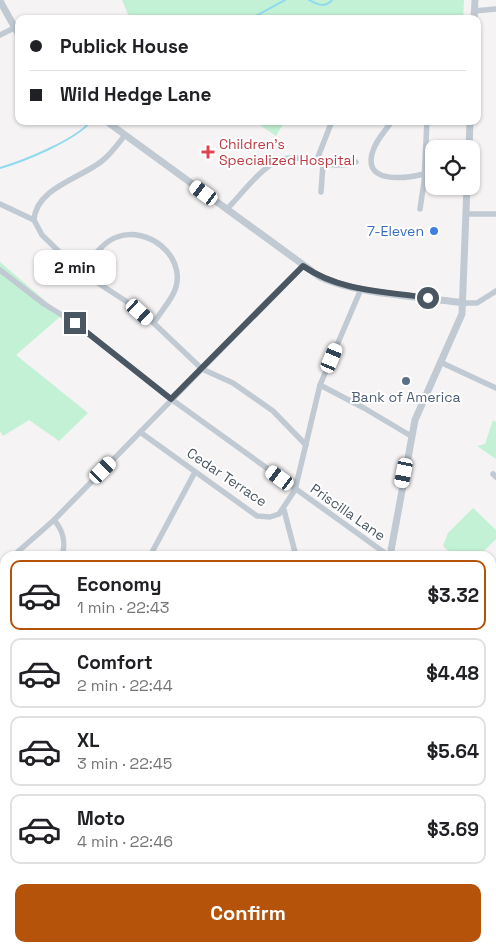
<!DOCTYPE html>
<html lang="en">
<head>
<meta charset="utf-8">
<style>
	:root { --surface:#fff; --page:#f6f6f6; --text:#202124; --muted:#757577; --line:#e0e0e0; --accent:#b45309 }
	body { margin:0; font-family:"Space Grotesk",sans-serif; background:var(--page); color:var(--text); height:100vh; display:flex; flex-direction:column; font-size:19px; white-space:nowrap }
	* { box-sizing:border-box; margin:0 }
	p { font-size:16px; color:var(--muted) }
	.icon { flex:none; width:28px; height:28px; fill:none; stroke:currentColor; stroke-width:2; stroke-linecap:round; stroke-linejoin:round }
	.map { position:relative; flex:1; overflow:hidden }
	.panel { position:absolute; left:0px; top:551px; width:496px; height:401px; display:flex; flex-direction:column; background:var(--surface); border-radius:15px 15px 0 0; box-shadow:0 1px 4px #0004 }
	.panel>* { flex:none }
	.top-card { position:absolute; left:15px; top:15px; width:466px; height:110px; border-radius:10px; box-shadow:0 1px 4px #0004; display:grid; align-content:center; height:110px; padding:0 15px; background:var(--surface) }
	.tools { position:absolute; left:425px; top:140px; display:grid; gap:10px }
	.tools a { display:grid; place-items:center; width:55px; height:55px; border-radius:10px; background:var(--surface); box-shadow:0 1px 4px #0004; font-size:25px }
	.end { position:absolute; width:22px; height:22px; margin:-11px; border:6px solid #4a5661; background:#fff; box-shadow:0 0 0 2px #fff }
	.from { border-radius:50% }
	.bubble { position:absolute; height:35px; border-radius:10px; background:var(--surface); box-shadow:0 1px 4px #0004; font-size:16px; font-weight:700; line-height:35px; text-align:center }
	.car { position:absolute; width:15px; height:30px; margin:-15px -8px; border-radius:6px; box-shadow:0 0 4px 1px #0007; background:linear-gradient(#fff 24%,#345 0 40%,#fff 0 76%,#345 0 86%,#fff 0) }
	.top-card b { display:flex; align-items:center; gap:18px; height:48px; font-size:19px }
	.top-card b+b { border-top:1px solid var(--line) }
	.top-card i { width:12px; height:12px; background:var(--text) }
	ul { padding:9px 0 0; list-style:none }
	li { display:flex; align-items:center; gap:15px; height:70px; margin:0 10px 8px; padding:0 5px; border:2px solid var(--line); border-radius:10px }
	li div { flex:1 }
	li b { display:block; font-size:19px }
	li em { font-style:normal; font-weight:700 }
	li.active { border-color:var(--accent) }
	li>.icon { width:45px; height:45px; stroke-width:1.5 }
	.button { display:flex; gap:10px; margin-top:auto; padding:10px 15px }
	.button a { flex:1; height:58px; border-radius:10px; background:var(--accent); color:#fff; font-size:20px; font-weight:700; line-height:58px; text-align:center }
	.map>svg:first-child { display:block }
	.green { fill:#c3f1d5 }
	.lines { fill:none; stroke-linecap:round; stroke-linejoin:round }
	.stream { stroke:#90daee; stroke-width:2 }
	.minor { stroke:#c1cad2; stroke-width:5.5 }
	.tertiary { stroke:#c1cad2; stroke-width:7 }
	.route { stroke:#4a5661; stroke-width:6 }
	.health-dot { fill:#e0444e; stroke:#fff; stroke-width:2 }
	.shop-dot { fill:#3f7fe0; stroke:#fff; stroke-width:2 }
	.service-dot { fill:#5c6f8a; stroke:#fff; stroke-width:2 }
	.labels { text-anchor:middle; stroke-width:4; stroke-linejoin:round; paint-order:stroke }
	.health-label { font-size:14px; fill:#be3a42; stroke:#fff; text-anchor:start }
	.shop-label { font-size:14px; fill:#366cbe; stroke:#fff; text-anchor:end }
	.service-label { font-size:14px; fill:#4e5e75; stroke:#fff }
	.street-label { font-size:14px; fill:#4a5661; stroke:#fff }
</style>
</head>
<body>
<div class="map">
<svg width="496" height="952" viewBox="0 0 496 952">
	<rect width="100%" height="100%" fill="#f5f3f3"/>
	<!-- green -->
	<g class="green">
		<polygon points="122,0 464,0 463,19 130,19"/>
		<polygon points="258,121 285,121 276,136 257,123"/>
		<polygon points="0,262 62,315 16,355 88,413 59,441 29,420 3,436 0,431"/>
		<polygon points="493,420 496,422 496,459 477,446 485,444"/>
		<polygon points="473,508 496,530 496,539 479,556 454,556 443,546 448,533"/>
	</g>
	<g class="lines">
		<!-- stream -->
		<g class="stream">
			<path d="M309,0C318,5 325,8 332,0"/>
			<polyline points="250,19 285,0"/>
			<path d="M0,168C24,161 76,140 91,121"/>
		</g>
		<!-- minor -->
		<g class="minor">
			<polyline points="474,11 496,9"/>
			<polyline points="0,35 14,28"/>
			<path d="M392,121C386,130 378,138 374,148C359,184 404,179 424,174"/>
			<polyline points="316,162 332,121"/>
			<polyline points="321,192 323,164"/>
			<polyline points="0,204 34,220 42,235 78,270 141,311 202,369 233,383 273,411 306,445"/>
			<path d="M227,209C240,196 260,169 277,161C302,150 330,173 356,162"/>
			<polyline points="420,209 424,182 427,121"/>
			<polyline points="466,214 496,214"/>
			<path d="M34,220C36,188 81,178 102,161C111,154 118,144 125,135"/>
			<polyline points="0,270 44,304 75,323 171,399 389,556"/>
			<path d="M81,272C91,260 102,242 117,237C146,226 185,254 176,287C173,299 160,312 154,323"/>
			<polyline points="464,303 477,303 496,291"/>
			<polyline points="440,362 496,388"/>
			<polyline points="320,385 364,408 411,436"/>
			<polyline points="140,432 257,516 270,517 279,514 295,490 320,385 361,289"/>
			<polyline points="493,474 496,477"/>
			<polyline points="284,510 296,556"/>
			<path d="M54,520C63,530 66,543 62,556"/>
			<polyline points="13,556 54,520 303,266"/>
			<polyline points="150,556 195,472"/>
			<polyline points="0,570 5,565"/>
			<polyline points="491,605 496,599"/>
			<polyline points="491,645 496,648"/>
			<polyline points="0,688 5,675"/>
			<polyline points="0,771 5,783"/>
			<polyline points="198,948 204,952"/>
			<polyline points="334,948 340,952"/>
			<polyline points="123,952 126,948"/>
		</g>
		<!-- tertiary -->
		<g class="tertiary">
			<polyline points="0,1 19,35"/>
			<polyline points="474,19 475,0"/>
			<path d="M106,121L320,277C359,295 420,296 464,303"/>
			<polyline points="469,149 470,121"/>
			<polyline points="390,556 415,420 462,314 467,186"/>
			<polyline points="484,948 484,952"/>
		</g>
	</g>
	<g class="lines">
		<!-- route -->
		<path class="route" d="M75,323L171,399L303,266C341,292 384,291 428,298"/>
	</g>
	<!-- markers -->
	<path class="health-dot" d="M205.5 144.5h5v5h5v5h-5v5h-5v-5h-5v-5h5z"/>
	<circle class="shop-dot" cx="434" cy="231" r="5"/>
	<circle class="service-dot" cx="406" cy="381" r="5"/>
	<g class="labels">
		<!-- health labels -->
		<g class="health-label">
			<text x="219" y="149">Children's<tspan x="219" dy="16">Specialized Hospital</tspan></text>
		</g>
		<!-- shop labels -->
		<g class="shop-label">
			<text x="424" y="236">7-Eleven</text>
		</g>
		<!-- service labels -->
		<g class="service-label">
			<text x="406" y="402">Bank of America</text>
		</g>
		<!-- street labels -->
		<g class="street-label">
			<text transform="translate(227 477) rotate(34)" y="5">Cedar Terrace</text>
			<text transform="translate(348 512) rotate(35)" y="5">Priscilla Lane</text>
		</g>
	</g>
</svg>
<div class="tools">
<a><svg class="icon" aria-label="locate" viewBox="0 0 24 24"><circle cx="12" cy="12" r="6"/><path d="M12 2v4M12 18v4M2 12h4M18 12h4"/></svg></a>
</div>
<i class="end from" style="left:428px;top:298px"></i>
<i class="end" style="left:75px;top:323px"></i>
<div class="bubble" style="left:34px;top:250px;width:82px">2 min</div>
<i class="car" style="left:204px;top:193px;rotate:306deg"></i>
<i class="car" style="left:140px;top:312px;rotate:132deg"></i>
<i class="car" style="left:332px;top:358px;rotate:23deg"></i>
<i class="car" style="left:103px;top:470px;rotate:45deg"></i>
<i class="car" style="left:404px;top:473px;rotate:191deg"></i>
<i class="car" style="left:280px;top:478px;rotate:306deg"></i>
<div class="top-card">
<b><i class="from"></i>Publick House</b>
<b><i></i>Wild Hedge Lane</b>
</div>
<section class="panel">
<ul>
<li class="active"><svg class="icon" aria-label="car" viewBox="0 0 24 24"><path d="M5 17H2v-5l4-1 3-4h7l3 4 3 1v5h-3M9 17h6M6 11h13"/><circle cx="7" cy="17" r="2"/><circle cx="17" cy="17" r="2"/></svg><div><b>Economy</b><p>1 min · 22:43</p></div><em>$3.32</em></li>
<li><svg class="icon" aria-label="car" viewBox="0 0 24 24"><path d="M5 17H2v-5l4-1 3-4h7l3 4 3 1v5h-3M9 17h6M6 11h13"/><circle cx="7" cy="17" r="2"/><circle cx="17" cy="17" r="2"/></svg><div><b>Comfort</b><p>2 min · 22:44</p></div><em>$4.48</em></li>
<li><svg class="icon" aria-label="car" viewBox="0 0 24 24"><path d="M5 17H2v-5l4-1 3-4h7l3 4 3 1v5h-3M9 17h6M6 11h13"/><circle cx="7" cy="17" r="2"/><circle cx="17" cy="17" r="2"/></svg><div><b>XL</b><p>3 min · 22:45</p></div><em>$5.64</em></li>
<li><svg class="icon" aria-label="car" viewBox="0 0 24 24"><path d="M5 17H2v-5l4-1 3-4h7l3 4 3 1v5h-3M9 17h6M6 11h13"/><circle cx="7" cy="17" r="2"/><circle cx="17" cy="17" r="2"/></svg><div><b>Moto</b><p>4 min · 22:46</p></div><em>$3.69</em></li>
</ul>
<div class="button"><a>Confirm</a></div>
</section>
</div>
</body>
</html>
